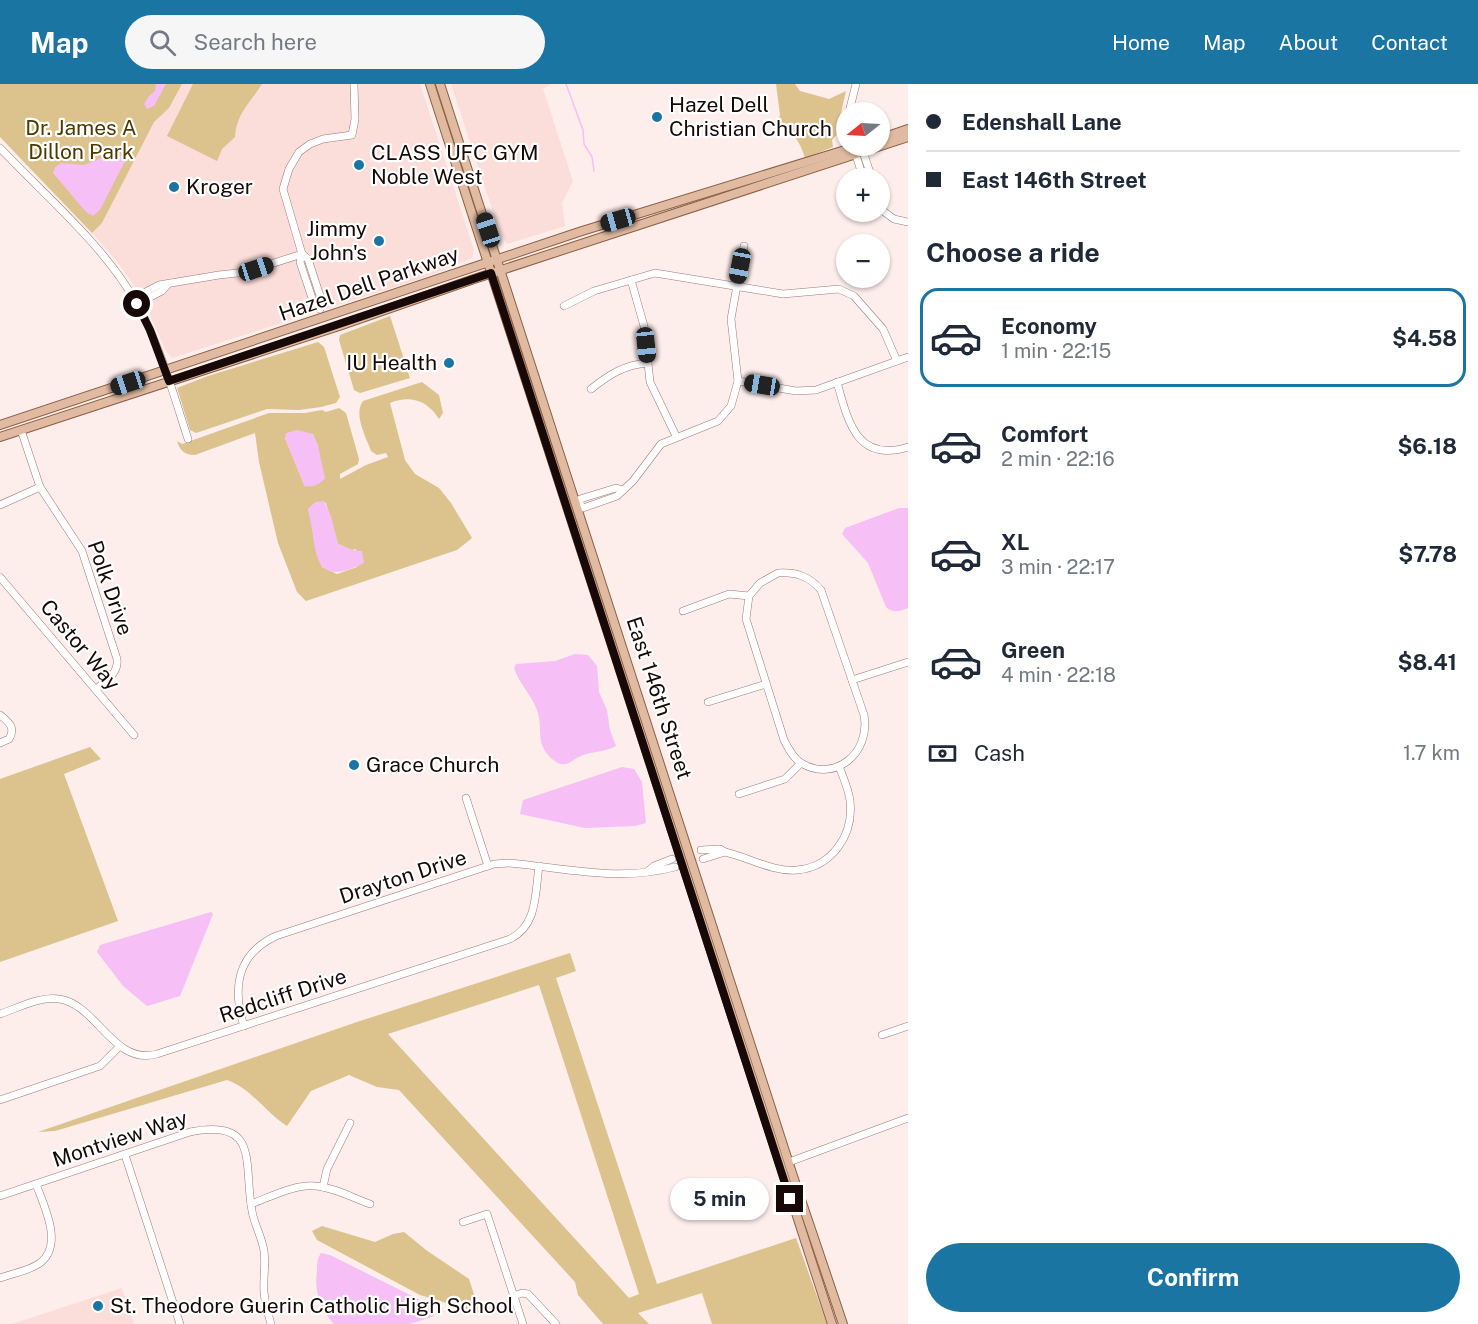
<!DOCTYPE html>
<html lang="en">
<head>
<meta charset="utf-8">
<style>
	:root { --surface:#fff; --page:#f6f6f7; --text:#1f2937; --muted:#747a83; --line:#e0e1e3; --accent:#1a75a3 }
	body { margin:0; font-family:"Public Sans",sans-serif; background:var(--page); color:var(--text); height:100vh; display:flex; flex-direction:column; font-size:22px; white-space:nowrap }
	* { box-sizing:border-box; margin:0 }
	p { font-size:20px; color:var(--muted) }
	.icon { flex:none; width:33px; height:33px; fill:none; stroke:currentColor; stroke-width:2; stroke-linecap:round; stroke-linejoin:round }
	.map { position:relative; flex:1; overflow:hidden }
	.details { display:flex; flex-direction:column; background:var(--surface); width:570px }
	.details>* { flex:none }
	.top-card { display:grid; align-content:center; height:132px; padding:0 18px; background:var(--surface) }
	.needle { width:39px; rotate:252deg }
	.tools { position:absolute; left:836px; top:18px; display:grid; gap:12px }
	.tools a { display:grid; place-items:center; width:54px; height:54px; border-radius:50%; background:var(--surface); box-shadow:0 2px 4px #0004; font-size:30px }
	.end { position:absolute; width:27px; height:27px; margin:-14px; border:8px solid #160908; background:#fff; box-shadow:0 0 0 3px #fff }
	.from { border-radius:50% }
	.bubble { position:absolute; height:42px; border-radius:21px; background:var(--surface); box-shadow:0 2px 4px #0004; font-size:20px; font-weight:700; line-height:42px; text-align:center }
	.car { position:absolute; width:18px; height:36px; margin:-18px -9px; border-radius:8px; box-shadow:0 0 4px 2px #0007; background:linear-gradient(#222 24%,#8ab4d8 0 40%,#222 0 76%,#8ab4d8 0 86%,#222 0) }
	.top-card b { display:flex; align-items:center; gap:21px; height:57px; font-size:22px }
	.top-card b+b { border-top:2px solid var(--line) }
	.top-card i { width:15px; height:15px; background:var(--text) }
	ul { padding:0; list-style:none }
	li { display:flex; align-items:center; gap:18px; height:99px; margin:0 12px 9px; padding:0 6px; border:3px solid transparent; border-radius:18px }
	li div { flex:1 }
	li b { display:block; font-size:22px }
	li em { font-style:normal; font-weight:700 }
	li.active { border-color:var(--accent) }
	li>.icon { width:54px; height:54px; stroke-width:1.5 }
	h2 { padding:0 18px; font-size:27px; line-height:72px }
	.pay { display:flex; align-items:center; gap:15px; height:66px; padding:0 18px; font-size:22px }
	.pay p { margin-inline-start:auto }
	.button { display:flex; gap:12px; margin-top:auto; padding:12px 18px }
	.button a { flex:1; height:69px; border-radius:36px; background:var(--accent); color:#fff; font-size:24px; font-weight:700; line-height:69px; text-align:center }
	header { display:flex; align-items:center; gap:36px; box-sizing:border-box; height:84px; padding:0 30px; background:var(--accent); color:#fff }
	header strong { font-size:28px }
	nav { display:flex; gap:33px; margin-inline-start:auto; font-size:21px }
	.search { width:420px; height:54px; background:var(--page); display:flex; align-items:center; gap:15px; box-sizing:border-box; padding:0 21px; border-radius:33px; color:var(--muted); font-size:22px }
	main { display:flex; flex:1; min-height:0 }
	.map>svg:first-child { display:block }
	.built { fill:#fbddda }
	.green { fill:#dcc28c; fill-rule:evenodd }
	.water { fill:#f6bff6 }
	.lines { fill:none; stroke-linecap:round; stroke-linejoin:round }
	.stream { stroke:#f6bff6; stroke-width:1.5 }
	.minor-casing { stroke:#9e7975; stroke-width:8 }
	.major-casing { stroke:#8d5f43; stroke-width:10 }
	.minor { stroke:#fff; stroke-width:7 }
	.major { stroke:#e1bba1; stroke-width:8 }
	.route { stroke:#160908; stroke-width:8 }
	.poi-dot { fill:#1a75a3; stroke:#fff; stroke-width:2 }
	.labels { text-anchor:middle; stroke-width:4.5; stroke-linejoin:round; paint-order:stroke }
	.poi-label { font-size:21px; fill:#160908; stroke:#fff; text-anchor:start }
	.park-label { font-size:21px; fill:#4d3800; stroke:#fff }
	.street-label { font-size:21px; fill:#160908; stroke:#fff }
</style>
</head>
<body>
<header>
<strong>Map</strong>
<div class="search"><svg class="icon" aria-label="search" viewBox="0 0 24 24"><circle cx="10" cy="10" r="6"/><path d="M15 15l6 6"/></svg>Search here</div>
<nav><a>Home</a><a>Map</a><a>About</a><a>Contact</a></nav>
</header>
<main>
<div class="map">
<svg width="908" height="1240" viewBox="0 0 908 1240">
	<rect width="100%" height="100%" fill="#fdedeb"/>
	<!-- built -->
	<g class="built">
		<polygon points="182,0 420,0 474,166 472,174 426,193 172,274 166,267 148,227 133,200 116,176 92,149 102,139 154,37 169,24"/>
		<polygon points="451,0 551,0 543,5 573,97 562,119 565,142 507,160 498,143"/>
		<polygon points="122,1204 134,1240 12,1240"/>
	</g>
	<!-- green -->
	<g class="green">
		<polygon points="0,0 182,0 169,24 154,38 102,139 92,149 0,53"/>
		<path d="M193,0H262C250,19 236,30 235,53L222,65L217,77L167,52Z"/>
		<path d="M776,0H795L800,7L829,15L846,7L840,33L841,46L832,56L833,63L805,74C800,58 794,48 778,40L780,31Z"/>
		<polygon points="390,232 410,294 360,309 354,306 339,256 340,251"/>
		<polygon points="318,258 324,263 340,313 336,319 321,323 299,326 267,325 196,349 190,346 177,304 208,292"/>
		<path d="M422,298L439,311L443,329L439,335C427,316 410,311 390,319L405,376L415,390L439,404L451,419L472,454L457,466L306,517L297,508L278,459L259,378L255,349L195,371C184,371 180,366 177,357L182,360L269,329H305L322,326L326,328L339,324L346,329L359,375L358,380L340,390V395L366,381L388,373L386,369L377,371L371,367C366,353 353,330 363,317ZM313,350L318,362L305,403L285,354ZM316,418L326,419L338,460L352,466L356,465L357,483L337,490L322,483C314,464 314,445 308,425Z"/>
		<polygon points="90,663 101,675 64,690 118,837 0,878 0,695"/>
		<path d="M570,869L576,887L556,894L657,1200L796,1154L827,1240H712L702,1209L638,1229L649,1240H603L578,1211L575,1198L399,1006L377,1003L349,991L311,1007L287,1042C266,1029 251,1004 227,996L55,1047L38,1048L357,938ZM539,901L639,1210L629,1214L388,950Z"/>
		<polygon points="322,1142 375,1158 393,1150 404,1148 426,1166 469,1195 480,1229 420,1211 317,1156 312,1147"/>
	</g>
	<!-- water -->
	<g class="water">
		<polygon points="156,0 166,0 154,22 147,25 144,20 149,12 155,7"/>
		<polygon points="112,70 123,72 125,77 100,126 93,132 86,128 53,89 55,83 61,79 84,81"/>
		<path d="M297,346L313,350L318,362L325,394C321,400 310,405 304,401L285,354L286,349Z"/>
		<path d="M324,417L331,432L338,460L352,466L362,467L364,479C309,507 318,464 308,425L316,418Z"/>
		<path d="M899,424H908V524C900,527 893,530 886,523L868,479L842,450L845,444Z"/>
		<path d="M575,570L588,571L597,582L599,608L607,626L610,646L616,662C603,669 592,667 581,672C575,674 570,680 565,680C559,681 556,678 552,675C535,659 543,649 538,629C533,612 519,600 514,584L516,580L555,577Z"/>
		<polygon points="622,683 634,685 642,698 646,739 635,742 585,744 520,730 523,716"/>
		<polygon points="211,828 213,830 180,912 147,922 123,902 97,868 100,861"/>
		<path d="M321,1169L330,1171L432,1222L434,1232L410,1240H334C320,1225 314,1208 317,1187C317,1180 317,1175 321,1169Z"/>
	</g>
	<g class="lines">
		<!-- stream -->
		<polyline class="stream" points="566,0 583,46 584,60 592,73 594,87"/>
		<defs>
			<g id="minor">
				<polyline points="849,28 856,0"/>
				<path d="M0,64C46,113 102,159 136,218C160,261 173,309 188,355"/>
				<polyline points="863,68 872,94"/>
				<polyline points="856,71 863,94"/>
				<polyline points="879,124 894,135 908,138"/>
				<polyline points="302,170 308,175 322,218 320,225"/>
				<polyline points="631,196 644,242 650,298 676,352"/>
				<polyline points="134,214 159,201 219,191 246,188 302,170"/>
				<polyline points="137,220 162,207 168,200"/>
				<polyline points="564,222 594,207 655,189 783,210 839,205 854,212 883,245 897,277"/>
				<polyline points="320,225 314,220 300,178 302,170 283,105 289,85 299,68 310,60 323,55 352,51 355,35 354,0"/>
				<polyline points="738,297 796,307 816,306 908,273"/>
				<path d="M837,298C848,338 857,379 908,363"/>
				<path d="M591,305C610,290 624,281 648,279"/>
				<path d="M21,346L40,403L82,467L117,575C119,589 106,597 96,605"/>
				<polyline points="580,420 583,424 617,412 633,397 661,360 718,337 731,322 738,297 731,235 744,162"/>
				<polyline points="0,421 40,403"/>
				<polyline points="578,421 580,420 580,415 616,404 623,406"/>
				<path d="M778,489C796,488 809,492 821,506L864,631C871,669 835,699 801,679C793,674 788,664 784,656L746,535L749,512L760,499Z"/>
				<polyline points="0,493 134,651"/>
				<polyline points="683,527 729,510 749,512"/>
				<polyline points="852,596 908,578"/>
				<polyline points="708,618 766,600"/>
				<path d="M0,631C9,638 16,644 9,655L0,659"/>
				<polyline points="739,710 785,695 801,679"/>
				<polyline points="466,714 488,782"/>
				<polyline points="701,766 720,765 725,768 703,775"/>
				<path d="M725,768C748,773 772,788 797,786C832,783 854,751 850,717C849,706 843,693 839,682"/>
				<polyline points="648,787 654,782 672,775"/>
				<path d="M0,930C18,924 40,912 59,915C97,920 113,982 157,970L510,855C538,841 535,809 539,782"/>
				<path d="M244,942C232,904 237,870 276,852L494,780L509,779C566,784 618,798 675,783"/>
				<polyline points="882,951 908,942"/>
				<polyline points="0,1016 100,982 120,962"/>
				<polyline points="125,1071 180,1240"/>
				<polyline points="789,1078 908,1034"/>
				<polyline points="323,1103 327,1085 350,1039"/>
				<path d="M0,1112L190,1048C261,1034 243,1080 252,1127C254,1140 262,1153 264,1167C266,1180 263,1195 264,1208C265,1219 268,1230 271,1240"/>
				<path d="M251,1120C270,1113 295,1100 315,1102C333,1103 353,1114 370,1120"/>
				<polyline points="463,1138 487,1130 523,1240"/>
				<path d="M0,1194C13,1189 29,1187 40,1179C64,1161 44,1122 36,1100"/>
				<polyline points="514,1212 522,1209 528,1210 556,1240"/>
			</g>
			<g id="major">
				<polyline points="430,0 832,1240"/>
				<polyline points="440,0 793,1092 843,1240"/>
				<polyline points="879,55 908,45"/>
				<polyline points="0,341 582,147 858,62"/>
				<polyline points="0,353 342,241 474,195 908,53"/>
			</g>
		</defs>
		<!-- minor casing -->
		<use href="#minor" class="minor-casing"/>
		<!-- major casing -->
		<use href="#major" class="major-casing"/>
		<!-- minor -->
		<use href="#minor" class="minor"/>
		<!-- major -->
		<use href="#major" class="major"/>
	</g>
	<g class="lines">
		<!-- route -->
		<polyline class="route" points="137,220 150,246 169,297 491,189 790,1115"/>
	</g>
	<!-- markers -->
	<g class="poi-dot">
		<circle cx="657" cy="33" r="6"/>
		<circle cx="359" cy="81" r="6"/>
		<circle cx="174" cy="103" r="6"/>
		<circle cx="379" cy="157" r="6"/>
		<circle cx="449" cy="279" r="6"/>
		<circle cx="354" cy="681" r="6"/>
		<circle cx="98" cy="1222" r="6"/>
	</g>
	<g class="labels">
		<!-- poi labels -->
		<g class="poi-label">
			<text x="669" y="28">Hazel Dell<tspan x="669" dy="24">Christian Church</tspan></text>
			<text x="371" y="76">CLASS UFC GYM<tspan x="371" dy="24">Noble West</tspan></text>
			<text x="186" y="110">Kroger</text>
			<text x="367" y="152" text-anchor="end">Jimmy<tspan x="367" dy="24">John's</tspan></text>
			<text x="437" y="286" text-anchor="end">IU Health</text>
			<text x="366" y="688">Grace Church</text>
			<text x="110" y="1229">St. Theodore Guerin Catholic High School</text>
		</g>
		<!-- park labels -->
		<g class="park-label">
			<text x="81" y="51">Dr. James A<tspan x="81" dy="24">Dillon Park</tspan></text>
		</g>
		<!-- street labels -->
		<g class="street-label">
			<text transform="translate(369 200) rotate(-19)" y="7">Hazel Dell Parkway</text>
			<text transform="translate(110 504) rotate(71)" y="7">Polk Drive</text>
			<text transform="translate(80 561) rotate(50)" y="7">Castor Way</text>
			<text transform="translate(659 614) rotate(72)" y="7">East 146th Street</text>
			<text transform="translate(403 793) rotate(-18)" y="7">Drayton Drive</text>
			<text transform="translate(283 912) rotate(-18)" y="7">Redcliff Drive</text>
			<text transform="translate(120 1055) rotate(-18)" y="7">Montview Way</text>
		</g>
	</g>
</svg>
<div class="tools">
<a><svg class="needle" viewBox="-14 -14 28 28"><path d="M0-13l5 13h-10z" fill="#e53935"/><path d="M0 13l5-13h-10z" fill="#747a83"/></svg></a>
<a>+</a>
<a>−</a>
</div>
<i class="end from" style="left:137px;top:220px"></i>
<i class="end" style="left:790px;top:1115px"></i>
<div class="bubble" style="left:670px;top:1094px;width:99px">5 min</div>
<i class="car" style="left:618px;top:136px;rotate:254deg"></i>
<i class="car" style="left:488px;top:146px;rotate:342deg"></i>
<i class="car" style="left:740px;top:182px;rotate:191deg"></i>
<i class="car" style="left:256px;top:185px;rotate:72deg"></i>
<i class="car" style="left:646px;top:261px;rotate:174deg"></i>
<i class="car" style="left:128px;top:299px;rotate:252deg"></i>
<i class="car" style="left:762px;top:301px;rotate:280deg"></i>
</div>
<section class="details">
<div class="top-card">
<b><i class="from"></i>Edenshall Lane</b>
<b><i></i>East 146th Street</b>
</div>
<h2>Choose a ride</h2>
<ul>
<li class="active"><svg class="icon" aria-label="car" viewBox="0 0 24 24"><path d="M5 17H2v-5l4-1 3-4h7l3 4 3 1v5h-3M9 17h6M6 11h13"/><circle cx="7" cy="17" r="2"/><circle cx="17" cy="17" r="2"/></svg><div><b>Economy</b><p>1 min · 22:15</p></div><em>$4.58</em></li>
<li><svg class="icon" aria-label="car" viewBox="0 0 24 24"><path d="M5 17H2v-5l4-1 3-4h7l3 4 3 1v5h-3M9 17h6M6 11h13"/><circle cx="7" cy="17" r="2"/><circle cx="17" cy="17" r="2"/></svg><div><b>Comfort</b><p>2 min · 22:16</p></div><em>$6.18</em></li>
<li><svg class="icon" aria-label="car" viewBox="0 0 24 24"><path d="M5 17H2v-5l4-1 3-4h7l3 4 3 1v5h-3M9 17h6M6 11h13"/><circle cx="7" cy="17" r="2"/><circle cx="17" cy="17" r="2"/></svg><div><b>XL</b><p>3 min · 22:17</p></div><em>$7.78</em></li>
<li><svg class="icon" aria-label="car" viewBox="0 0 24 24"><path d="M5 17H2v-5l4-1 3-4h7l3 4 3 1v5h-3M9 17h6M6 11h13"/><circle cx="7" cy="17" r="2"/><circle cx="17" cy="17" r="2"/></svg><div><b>Green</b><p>4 min · 22:18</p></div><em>$8.41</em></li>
</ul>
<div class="pay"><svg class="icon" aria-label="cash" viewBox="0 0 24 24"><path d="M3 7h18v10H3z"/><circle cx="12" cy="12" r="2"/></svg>Cash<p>1.7 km</p></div>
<div class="button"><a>Confirm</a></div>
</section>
</main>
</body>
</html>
